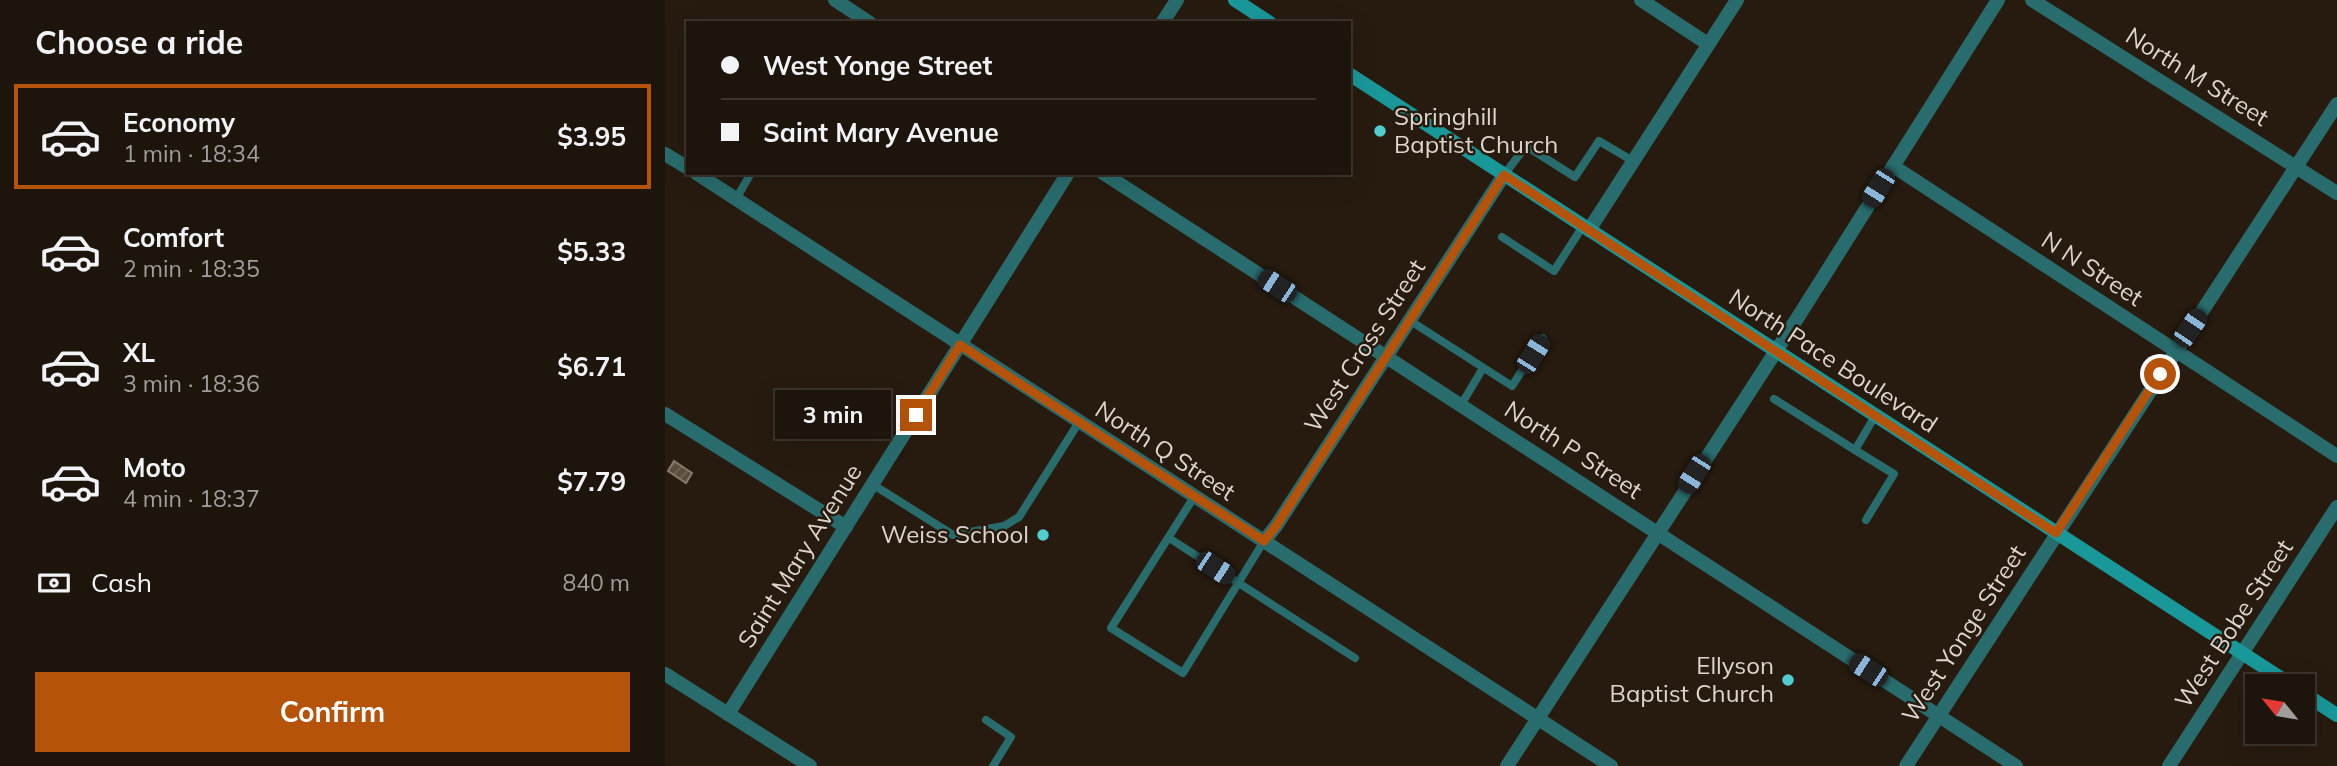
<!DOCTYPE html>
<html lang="en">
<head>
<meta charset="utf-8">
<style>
	:root { --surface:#1d140b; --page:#2a2119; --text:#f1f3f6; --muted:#a09e9d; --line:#3b332c; --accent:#b45309 }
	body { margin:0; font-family:Mulish,sans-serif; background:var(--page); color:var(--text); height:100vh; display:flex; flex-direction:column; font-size:26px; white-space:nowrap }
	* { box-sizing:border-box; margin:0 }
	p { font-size:23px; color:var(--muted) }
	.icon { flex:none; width:38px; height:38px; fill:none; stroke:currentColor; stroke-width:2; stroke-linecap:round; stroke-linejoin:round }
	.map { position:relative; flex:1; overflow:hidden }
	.panel { display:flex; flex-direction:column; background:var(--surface); width:665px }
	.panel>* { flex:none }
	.hud { position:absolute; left:21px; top:21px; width:665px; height:154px; border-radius:0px; box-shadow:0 7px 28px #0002,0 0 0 2px var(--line); display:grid; align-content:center; height:154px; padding:0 35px; background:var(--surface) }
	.needle { width:46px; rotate:300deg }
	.controls { position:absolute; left:1580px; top:674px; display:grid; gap:14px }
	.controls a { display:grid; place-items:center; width:70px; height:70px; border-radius:0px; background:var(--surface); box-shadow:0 7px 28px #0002,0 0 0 2px var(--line); font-size:35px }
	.end { position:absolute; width:32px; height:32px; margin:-16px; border:9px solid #b45309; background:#fff; box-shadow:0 0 0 4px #fff }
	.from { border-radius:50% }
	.bubble { position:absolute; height:49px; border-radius:0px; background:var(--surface); box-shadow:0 7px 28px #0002,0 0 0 2px var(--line); font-size:23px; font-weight:700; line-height:49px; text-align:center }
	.car { position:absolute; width:21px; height:42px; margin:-21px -10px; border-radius:9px; box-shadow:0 0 5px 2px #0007; background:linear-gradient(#222 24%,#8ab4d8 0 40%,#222 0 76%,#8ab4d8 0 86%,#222 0) }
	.hud b { display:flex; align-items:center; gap:24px; height:66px; font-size:26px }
	.hud b+b { border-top:2px solid var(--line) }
	.hud i { width:18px; height:18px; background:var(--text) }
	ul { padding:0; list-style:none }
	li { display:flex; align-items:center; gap:21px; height:105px; margin:0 14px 10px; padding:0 21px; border:4px solid transparent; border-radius:0px }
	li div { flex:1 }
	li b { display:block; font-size:26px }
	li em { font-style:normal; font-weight:700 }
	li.on { border-color:var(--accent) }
	li>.icon { width:63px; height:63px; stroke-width:1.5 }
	h2 { padding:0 35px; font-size:32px; line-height:84px }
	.pay { display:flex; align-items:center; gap:18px; height:77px; padding:0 35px; font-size:26px }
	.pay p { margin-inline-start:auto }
	.action { display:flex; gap:14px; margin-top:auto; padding:14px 35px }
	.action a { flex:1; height:80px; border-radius:0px; background:var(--accent); color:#fff; font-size:28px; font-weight:700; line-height:80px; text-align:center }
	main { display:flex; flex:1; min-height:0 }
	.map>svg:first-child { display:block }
	.building { fill:url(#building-hatch); stroke:#88796a; stroke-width:2 }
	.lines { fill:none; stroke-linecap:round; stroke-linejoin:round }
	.lane { stroke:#296c6d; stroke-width:8 }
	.street { stroke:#296c6d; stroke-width:14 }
	.secondary { stroke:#19989a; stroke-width:14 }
	.route { stroke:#b45309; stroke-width:9 }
	.poi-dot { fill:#52cdcf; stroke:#271b0f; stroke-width:2.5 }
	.labels { text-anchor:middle; stroke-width:5; stroke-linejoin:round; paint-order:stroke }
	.street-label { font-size:24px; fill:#ddd5cd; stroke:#271b0f }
	.poi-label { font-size:24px; fill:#ddd5cd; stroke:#271b0f; text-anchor:end }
</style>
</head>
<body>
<main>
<section class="panel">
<h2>Choose a ride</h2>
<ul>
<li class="on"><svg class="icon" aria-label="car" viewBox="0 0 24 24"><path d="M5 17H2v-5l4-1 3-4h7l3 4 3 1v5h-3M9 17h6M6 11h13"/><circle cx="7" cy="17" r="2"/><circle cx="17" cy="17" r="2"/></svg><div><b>Economy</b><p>1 min · 18:34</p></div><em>$3.95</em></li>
<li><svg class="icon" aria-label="car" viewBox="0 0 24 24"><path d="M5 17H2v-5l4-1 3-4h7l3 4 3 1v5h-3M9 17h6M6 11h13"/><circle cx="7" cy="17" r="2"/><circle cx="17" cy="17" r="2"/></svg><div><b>Comfort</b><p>2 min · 18:35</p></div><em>$5.33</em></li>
<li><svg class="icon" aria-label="car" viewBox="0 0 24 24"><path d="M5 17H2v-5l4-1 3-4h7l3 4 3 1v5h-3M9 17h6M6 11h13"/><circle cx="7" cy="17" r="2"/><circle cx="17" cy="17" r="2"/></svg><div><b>XL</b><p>3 min · 18:36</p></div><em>$6.71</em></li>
<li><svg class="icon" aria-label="car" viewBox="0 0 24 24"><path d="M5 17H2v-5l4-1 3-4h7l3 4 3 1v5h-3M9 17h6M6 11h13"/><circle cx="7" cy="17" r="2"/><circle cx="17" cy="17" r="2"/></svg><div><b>Moto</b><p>4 min · 18:37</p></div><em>$7.79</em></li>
</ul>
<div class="pay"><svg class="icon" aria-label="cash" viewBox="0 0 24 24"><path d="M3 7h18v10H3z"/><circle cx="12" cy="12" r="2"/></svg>Cash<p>840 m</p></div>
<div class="action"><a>Confirm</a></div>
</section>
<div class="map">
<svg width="1672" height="766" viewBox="0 0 1672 766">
	<defs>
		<pattern id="building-hatch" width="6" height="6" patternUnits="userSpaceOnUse" patternTransform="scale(1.75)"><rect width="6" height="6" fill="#5a4c3e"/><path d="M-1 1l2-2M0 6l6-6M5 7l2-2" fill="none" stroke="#716559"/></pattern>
	</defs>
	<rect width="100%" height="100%" fill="#271b0f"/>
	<!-- building -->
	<polygon class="building" points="9,461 27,473 21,483 3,471"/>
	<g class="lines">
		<!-- lane -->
		<g class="lane">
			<polyline points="839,175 861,146 910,177 934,141 968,161"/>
			<polyline points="71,199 86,173"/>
			<polyline points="837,237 889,271 918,226"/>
			<polyline points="744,320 847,386 878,338"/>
			<polyline points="1109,399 1190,450 1210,416"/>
			<polyline points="796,405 818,368"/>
			<polyline points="1190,450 1229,474 1201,520"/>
			<polyline points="207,484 288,535 339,526 354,517 414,422"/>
			<polyline points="529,497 446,628 518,673 599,541"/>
			<polyline points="504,538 690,658"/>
			<polyline points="321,720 346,737 328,766"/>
		</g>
		<!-- street -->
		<g class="street">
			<polyline points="170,0 205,23"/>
			<polyline points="976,0 1043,44"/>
			<polyline points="1367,0 1672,193"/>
			<polyline points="497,23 512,0"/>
			<polyline points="0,154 23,168"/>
			<polyline points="1228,166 1672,456"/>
			<polyline points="31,173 946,766"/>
			<polyline points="438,173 1351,766"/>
			<polyline points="924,230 1072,0"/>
			<polyline points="0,414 181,527"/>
			<polyline points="599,541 611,526 839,175"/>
			<polyline points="0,674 145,766"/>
			<polyline points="63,714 403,173"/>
			<polyline points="842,766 1135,314 1333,0"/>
			<polyline points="1241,766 1672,104"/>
			<polyline points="1504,766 1672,507"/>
		</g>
		<!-- secondary -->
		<g class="secondary">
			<polyline points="570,0 605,23"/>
			<polyline points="684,74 1628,686"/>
			<polyline points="1638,693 1672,715"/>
		</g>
	</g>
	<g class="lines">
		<!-- route -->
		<polyline class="route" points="251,415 295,345 599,541 611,526 839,175 1391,533 1495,374"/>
	</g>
	<!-- markers -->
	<g class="poi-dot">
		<circle cx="715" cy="131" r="7"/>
		<circle cx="378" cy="535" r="7"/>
		<circle cx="1123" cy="680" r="7"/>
	</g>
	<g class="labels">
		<!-- street labels -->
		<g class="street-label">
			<text transform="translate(1532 77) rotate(32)" y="8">North M Street</text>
			<text transform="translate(1427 269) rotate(33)" y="8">N N Street</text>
			<text transform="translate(700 346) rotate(-57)" y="8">West Cross Street</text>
			<text transform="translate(1168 361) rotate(33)" y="8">North Pace Boulevard</text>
			<text transform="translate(908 450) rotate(33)" y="8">North P Street</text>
			<text transform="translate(500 451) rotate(33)" y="8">North Q Street</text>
			<text transform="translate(135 556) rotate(-58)" y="8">Saint Mary Avenue</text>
			<text transform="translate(1569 624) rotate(-57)" y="8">West Bobe Street</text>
			<text transform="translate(1299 634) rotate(-57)" y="8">West Yonge Street</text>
		</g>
		<!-- poi labels -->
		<g class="poi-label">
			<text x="729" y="125" text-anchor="start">Springhill<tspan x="729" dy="28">Baptist Church</tspan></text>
			<text x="364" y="543">Weiss School</text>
			<text x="1109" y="674">Ellyson<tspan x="1109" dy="28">Baptist Church</tspan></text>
		</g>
	</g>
</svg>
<div class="controls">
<a><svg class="needle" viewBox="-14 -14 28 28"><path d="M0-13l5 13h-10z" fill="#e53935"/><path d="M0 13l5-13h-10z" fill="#a09e9d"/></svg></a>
</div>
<i class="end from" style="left:1495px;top:374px"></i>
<i class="end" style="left:251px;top:415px"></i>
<div class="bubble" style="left:110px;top:390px;width:116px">3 min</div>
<i class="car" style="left:1213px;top:188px;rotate:212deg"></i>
<i class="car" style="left:612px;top:286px;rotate:303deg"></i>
<i class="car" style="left:1525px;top:328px;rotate:34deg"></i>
<i class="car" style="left:868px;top:354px;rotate:32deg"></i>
<i class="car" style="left:1029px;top:474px;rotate:212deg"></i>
<i class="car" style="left:550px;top:568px;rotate:123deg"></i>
<i class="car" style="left:1203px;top:670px;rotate:303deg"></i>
<div class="hud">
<b><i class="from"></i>West Yonge Street</b>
<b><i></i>Saint Mary Avenue</b>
</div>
</div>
</main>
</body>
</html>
